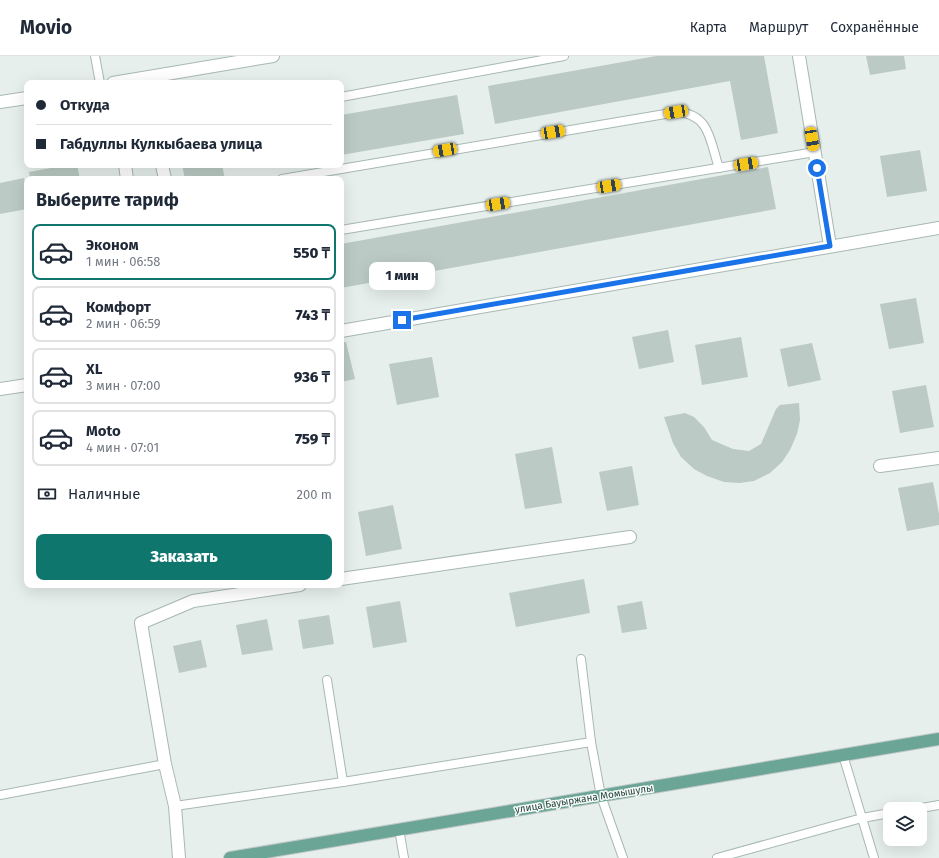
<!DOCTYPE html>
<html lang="ru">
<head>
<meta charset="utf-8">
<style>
	:root { --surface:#fff; --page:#f2f2f3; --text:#1f2937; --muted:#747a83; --line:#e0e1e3; --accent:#0f766e }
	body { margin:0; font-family:"Fira Sans",sans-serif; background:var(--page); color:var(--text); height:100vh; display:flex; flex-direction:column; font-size:15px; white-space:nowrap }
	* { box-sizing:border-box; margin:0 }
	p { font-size:13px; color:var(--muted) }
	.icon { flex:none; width:22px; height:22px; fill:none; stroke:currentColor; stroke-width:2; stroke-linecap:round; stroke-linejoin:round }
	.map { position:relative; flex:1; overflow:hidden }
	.panel { position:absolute; left:24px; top:120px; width:320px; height:412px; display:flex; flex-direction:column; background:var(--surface); border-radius:8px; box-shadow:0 4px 16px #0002 }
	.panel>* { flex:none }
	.hud { position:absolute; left:24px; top:24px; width:320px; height:88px; border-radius:8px; box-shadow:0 4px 16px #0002; display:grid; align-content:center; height:88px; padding:0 12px; background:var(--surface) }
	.buttons { position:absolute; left:883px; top:746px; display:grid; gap:8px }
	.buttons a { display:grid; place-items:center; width:44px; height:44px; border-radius:8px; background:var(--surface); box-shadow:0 4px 16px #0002; font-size:20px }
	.end { position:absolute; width:18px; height:18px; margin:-9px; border:5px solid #1a73e8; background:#fff; box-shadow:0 0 0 2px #fff }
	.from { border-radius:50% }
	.bubble { position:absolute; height:28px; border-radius:8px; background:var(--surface); box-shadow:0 4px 16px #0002; font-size:13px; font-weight:800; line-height:28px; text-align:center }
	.car { position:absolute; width:12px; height:24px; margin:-12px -6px; border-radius:5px; box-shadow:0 0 3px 1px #0007; background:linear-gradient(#f5c518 24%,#345 0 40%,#f5c518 0 76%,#345 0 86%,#f5c518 0) }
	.hud b { display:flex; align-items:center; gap:14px; height:38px; font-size:15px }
	.hud b+b { border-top:1px solid var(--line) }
	.hud i { width:10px; height:10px; background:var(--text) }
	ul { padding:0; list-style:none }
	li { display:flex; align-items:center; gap:12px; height:56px; margin:0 8px 6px; padding:0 4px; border:2px solid var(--line); border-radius:8px }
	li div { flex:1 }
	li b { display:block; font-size:15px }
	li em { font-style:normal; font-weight:800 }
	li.active { border-color:var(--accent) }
	li>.icon { width:36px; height:36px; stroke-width:1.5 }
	h2 { padding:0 12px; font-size:18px; line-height:48px }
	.pay { display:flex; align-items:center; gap:10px; height:44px; padding:0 12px; font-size:15px }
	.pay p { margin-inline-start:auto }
	.button { display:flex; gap:8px; margin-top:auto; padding:8px 12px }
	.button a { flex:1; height:46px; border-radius:8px; background:var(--accent); color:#fff; font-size:16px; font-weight:800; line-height:46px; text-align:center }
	header { display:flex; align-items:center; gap:24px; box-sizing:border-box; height:56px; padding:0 20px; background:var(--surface); border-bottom:1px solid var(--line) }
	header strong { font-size:19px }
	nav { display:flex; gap:22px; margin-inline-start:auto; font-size:14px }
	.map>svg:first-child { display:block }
	.building { fill:#bbcac4 }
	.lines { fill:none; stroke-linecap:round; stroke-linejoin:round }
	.lane-casing { stroke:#a8b8b2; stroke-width:10 }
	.street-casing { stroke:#a8b8b2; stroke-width:14 }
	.primary-casing { stroke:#c2cac8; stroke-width:14 }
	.lane { stroke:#fff; stroke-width:8 }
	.street { stroke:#fff; stroke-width:12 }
	.primary { stroke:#6aa596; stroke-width:12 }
	.route { stroke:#1a73e8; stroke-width:5 }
	.labels { text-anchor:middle; stroke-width:3; stroke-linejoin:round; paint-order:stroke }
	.street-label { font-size:10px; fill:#24423a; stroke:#f7fbf9 }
</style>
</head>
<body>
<header>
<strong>Movio</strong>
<nav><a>Карта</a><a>Маршрут</a><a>Сохранённые</a></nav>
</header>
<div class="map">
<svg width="939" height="802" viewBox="0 0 939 802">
	<rect width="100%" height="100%" fill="#e6efeb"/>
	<!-- building -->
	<g class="building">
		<polygon points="656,0 764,0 778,77 741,84 730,25 495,68 488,30"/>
		<polygon points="866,0 904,0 906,13 870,19"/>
		<polygon points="457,39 464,78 341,99 341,59"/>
		<polygon points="920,94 927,135 887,141 880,100"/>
		<polygon points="67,109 77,109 80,123 30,123 29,116"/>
		<polygon points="182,109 222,109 225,123 185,123"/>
		<polygon points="768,111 776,153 341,232 341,188"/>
		<polygon points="24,122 27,138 27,153 0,158 0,127"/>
		<polygon points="916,242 924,287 889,293 880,248"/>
		<polygon points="668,274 674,306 639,313 632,281"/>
		<polygon points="741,281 748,321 702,329 695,289"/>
		<polygon points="341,286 346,286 355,323 341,326"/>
		<polygon points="812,287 821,324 788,331 780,293"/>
		<polygon points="432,301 439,341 397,349 389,308"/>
		<polygon points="926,329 934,371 900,377 892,335"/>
		<polygon points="799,347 800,364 797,378 790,394 782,406 770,417 754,425 740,427 724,426 707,420 694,413 681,401 673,387 664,361 685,357 694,361 704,371 712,384 733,393 749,395 761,388 776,353 780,349"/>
		<polygon points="552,391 562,447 525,453 515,398"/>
		<polygon points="632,410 639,449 607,455 599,416"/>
		<polygon points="933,426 939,458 939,469 907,475 898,432"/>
		<polygon points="393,449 402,493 366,500 358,456"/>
		<polygon points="584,523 590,557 516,571 509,537"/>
		<polygon points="400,545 407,586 373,592 366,551"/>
		<polygon points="642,545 647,573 622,577 617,550"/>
		<polygon points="329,559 334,588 303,593 298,564"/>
		<polygon points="267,563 273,594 242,599 236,569"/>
		<polygon points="201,584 207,611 179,617 173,590"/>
	</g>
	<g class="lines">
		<defs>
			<g id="lane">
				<polyline points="95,0 100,27"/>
				<polyline points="341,41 564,0"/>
				<path d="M282,123L677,56C710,58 710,85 719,112"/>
				<polyline points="341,174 815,96"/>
				<polyline points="581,603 591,686 601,740 623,802"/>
				<polyline points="327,624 343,726"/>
				<polyline points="843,699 874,802"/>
				<polyline points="0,739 165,708"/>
				<polyline points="175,750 343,726 591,686"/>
				<polyline points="916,753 939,749"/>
				<polyline points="399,773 404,802"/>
				<polyline points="717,802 862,762 890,757"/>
			</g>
			<g id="street">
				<polyline points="799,0 830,190"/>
				<polyline points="113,27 273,0"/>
				<polyline points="0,46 27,42"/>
				<polyline points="125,109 127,123"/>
				<polyline points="162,109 165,123"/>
				<polyline points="341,275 939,172"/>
				<polyline points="0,333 27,329"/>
				<polyline points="880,410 939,402"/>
				<polyline points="341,523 630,481"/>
				<polyline points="179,802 175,750 165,708 141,567 193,545 300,529"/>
			</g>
			<polyline id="primary" points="230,802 939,683"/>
		</defs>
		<!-- lane casing -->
		<use href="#lane" class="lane-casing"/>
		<!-- street casing -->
		<use href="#street" class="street-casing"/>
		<!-- primary casing -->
		<use href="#primary" class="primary-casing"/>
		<!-- lane -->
		<use href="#lane" class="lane"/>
		<!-- street -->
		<use href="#street" class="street"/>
		<!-- primary -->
		<use href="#primary" class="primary"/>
	</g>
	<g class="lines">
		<!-- route -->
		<polyline class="route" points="402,264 830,190 817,112"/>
	</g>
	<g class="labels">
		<!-- street labels -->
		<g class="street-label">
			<text transform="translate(584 742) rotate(-9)" y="4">улица Бауыржана Момышулы</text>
		</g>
	</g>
</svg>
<div class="buttons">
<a><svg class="icon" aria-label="layers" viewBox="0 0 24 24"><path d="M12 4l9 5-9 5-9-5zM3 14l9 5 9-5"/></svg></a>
</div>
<i class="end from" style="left:817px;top:112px"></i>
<i class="end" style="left:402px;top:264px"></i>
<div class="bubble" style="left:369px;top:206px;width:66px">1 мин</div>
<i class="car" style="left:676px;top:56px;rotate:260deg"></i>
<i class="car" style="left:553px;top:76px;rotate:80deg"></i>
<i class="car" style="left:812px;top:83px;rotate:170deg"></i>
<i class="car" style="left:445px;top:94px;rotate:260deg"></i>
<i class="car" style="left:746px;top:108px;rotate:81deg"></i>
<i class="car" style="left:609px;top:130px;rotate:81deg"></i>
<i class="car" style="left:498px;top:148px;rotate:81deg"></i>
<div class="hud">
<b><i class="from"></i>Откуда</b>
<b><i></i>Габдуллы Кулкыбаева улица</b>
</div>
<section class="panel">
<h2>Выберите тариф</h2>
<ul>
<li class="active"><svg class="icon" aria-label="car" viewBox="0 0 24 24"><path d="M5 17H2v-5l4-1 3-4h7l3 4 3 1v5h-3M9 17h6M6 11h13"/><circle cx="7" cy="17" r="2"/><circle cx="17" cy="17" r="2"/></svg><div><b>Эконом</b><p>1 мин · 06:58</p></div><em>550 ₸</em></li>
<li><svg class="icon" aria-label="car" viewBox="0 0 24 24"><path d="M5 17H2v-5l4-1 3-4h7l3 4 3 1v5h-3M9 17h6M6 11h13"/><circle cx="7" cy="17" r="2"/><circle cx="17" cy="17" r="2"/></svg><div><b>Комфорт</b><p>2 мин · 06:59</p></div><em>743 ₸</em></li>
<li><svg class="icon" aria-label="car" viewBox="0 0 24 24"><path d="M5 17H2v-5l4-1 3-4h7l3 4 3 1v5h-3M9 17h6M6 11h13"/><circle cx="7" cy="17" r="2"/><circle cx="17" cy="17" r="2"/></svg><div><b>XL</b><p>3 мин · 07:00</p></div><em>936 ₸</em></li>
<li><svg class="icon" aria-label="car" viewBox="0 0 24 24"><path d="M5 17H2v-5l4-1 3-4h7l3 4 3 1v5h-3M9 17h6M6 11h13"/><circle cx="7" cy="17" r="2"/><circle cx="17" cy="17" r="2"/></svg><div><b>Moto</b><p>4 мин · 07:01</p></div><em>759 ₸</em></li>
</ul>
<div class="pay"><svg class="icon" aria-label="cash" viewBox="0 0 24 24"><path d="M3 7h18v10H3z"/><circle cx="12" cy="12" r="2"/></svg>Наличные<p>200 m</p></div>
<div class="button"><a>Заказать</a></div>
</section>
</div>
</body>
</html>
